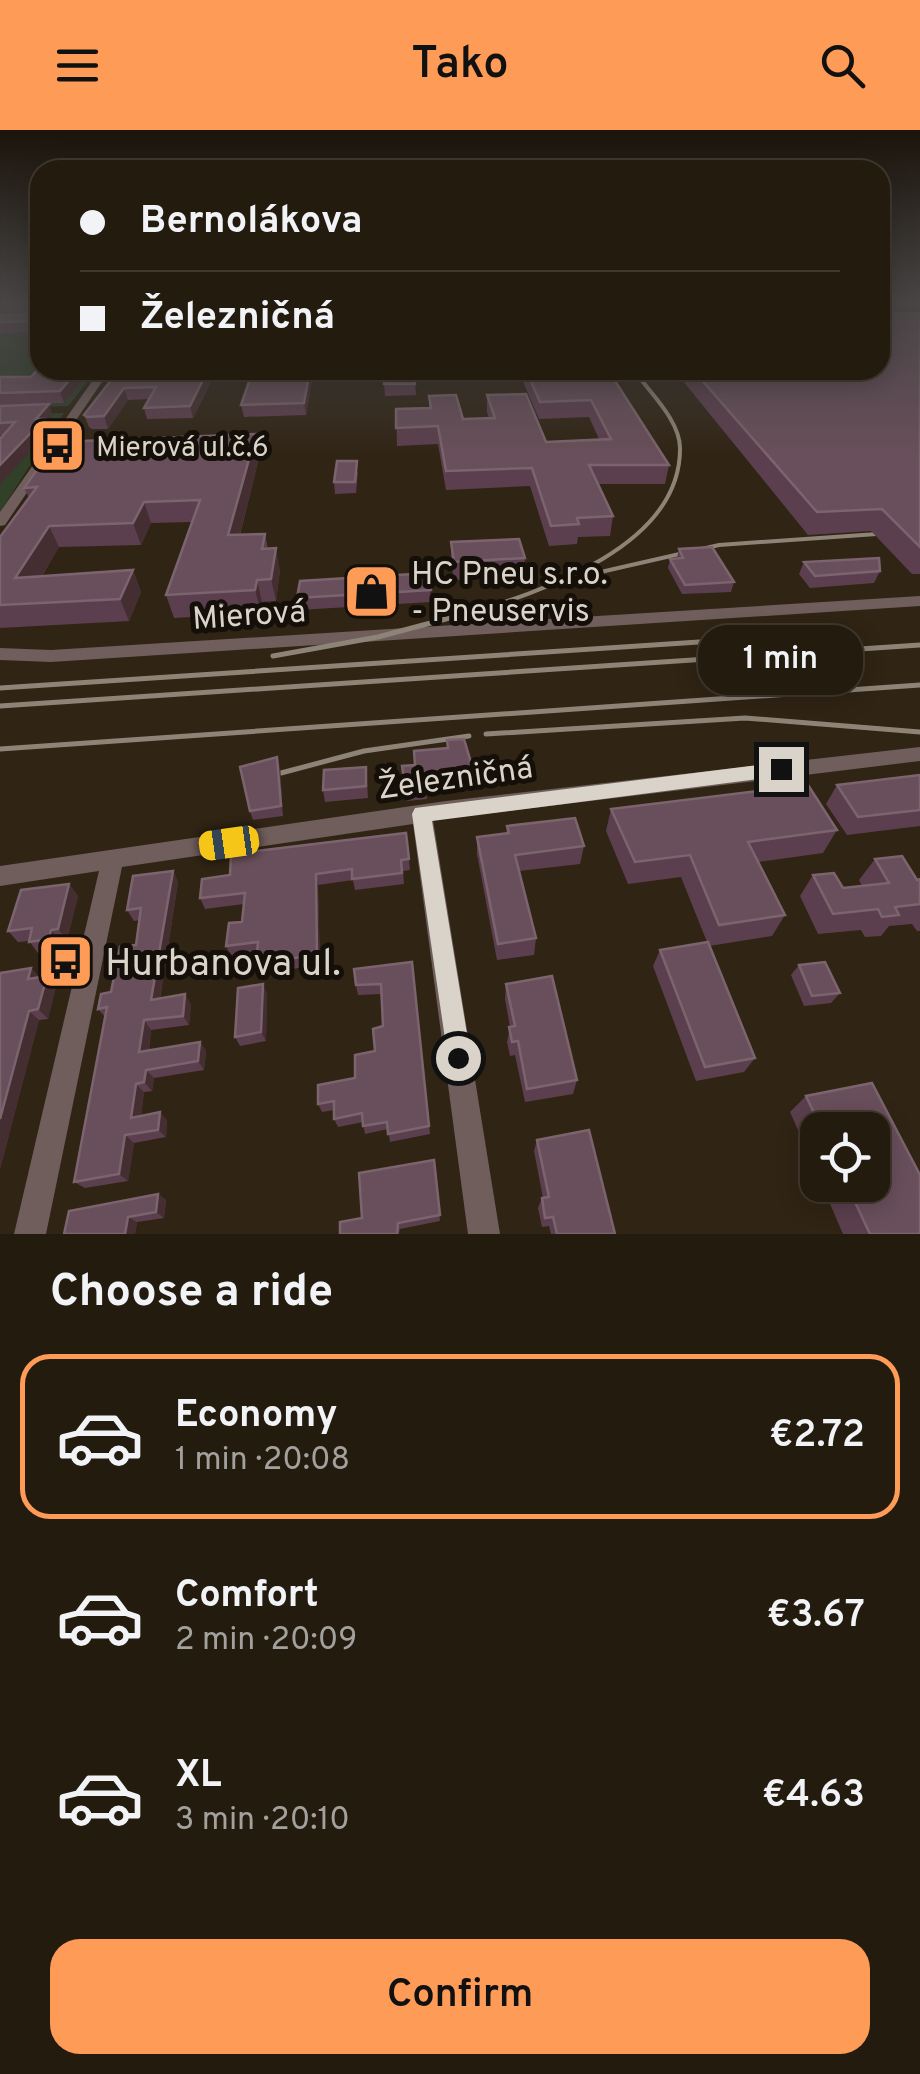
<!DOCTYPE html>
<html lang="en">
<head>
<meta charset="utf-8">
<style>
	:root { --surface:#241b0f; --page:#30281d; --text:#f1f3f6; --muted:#a3a19e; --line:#41392f; --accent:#fe9c57 }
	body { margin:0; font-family:Overpass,sans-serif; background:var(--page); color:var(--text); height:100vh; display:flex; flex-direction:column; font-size:38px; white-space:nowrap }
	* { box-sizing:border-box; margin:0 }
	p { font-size:32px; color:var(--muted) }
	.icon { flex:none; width:55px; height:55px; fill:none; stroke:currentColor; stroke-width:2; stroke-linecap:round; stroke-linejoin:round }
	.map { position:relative; height:1104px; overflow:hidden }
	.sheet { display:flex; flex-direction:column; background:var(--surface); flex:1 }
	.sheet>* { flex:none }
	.hud { position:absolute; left:30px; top:30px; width:860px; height:220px; border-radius:30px; box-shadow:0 5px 25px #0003,0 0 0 2px var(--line); display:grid; align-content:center; height:220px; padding:0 50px; background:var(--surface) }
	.controls { position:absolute; left:800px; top:982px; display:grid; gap:20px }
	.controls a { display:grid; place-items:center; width:90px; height:90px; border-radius:20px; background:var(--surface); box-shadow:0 5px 25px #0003,0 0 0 2px var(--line); font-size:50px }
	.end { position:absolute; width:45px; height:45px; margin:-22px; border:12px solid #dad3c9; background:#111; box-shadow:0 0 0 5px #111 }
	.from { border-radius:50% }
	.bubble { position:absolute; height:70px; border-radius:30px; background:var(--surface); box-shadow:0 5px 25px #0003,0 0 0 2px var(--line); font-size:32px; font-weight:600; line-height:70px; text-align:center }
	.car { position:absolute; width:30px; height:60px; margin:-30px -15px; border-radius:12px; box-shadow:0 0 8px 2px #0007; background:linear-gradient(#f5c518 24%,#345 0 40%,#f5c518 0 76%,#345 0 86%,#f5c518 0) }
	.hud b { display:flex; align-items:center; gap:35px; height:95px; font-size:38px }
	.hud b+b { border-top:2px solid var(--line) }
	.hud i { width:25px; height:25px; background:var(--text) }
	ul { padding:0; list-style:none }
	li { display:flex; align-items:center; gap:30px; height:165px; margin:0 20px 15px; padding:0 30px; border:5px solid transparent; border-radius:30px }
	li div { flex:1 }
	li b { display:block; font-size:38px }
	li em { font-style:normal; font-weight:600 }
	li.active { border-color:var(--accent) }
	li>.icon { width:90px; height:90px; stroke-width:1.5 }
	h2 { padding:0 50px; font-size:45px; line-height:120px }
	.cta { display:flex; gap:20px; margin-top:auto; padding:20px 50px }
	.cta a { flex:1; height:115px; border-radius:30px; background:var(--accent); color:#111; font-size:40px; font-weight:600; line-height:115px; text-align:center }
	header { display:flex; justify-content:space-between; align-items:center; height:130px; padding:0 50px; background:var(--accent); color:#111; font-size:45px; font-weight:600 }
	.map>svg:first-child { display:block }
	.green { fill:#304029 }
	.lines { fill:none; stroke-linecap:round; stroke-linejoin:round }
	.street { fill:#6f5e5c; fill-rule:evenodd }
	.rail-far2 { stroke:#8d8477; stroke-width:2.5 }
	.rail-far1 { stroke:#8d8477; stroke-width:4 }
	.rail { stroke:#8d8477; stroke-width:5 }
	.wall { fill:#5c3f4e }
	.shaded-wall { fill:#442e31 }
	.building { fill:#694f5b; stroke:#7b646d; stroke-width:2.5 }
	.route { fill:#dad3c9 }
	.labels { text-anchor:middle; stroke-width:10; stroke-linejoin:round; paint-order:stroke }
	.far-poi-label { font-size:28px; fill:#dad3c9; stroke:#140f08; text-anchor:start }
	.poi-label { font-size:32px; fill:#dad3c9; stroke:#140f08; text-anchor:start }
	.street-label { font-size:32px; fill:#dad3c9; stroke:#140f08 }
	.near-poi-label { font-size:38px; fill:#dad3c9; stroke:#140f08; text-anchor:start }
</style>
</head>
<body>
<header><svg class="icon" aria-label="menu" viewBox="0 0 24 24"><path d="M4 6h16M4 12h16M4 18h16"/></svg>Tako<svg class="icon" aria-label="search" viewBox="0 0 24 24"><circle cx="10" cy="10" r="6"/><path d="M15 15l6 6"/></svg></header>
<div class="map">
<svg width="920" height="1104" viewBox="0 0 920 1104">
	<rect width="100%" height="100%" fill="#302414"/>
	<!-- green -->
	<g class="green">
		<polygon points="40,190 40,240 97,240 68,276 0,278 0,191"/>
		<polygon points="64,283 0,382 0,285"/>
	</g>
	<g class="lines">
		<!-- street -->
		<g class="street">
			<polygon points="100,240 110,240 5,395 0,396 0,382"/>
			<polygon points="920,466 920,476 51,532 0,530 0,518 51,520"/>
			<polygon points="920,617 920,631 433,690 500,1104 468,1104 413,694 122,737 46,1104 14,1104 99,741 0,756 0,736 446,671"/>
		</g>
		<!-- rail-far2 -->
		<polyline class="rail-far2" points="634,240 645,255"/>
		<!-- rail-far1 -->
		<g class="rail-far1">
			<polyline points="592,444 719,415 920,401"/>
			<path d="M465,485C541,461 681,417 680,318C680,294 657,270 643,252"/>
		</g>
		<!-- rail -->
		<g class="rail">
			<polyline points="273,526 378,507 472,482"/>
			<polyline points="0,558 775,507 850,507"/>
			<polyline points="0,576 920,515"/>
			<polyline points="486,604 745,588 920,602"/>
			<polyline points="0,619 920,555"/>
			<polyline points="281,643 364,621 469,606"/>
		</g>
	</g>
	<!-- wall -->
	<g class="wall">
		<polygon points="0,172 40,172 40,202 0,203 0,185 36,183 0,182"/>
		<polygon points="920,183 920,444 912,444 871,401 808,405 674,240 880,240"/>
		<polygon points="40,240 92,240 64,273 0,275 0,247 31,247"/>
		<polygon points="125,240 226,240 223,247 213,248 193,288 147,289 144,278 148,269 128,270 108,299 92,299 89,297 84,285 119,249"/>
		<polygon points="314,240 306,285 244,287 241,275"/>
		<polygon points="414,240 416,265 385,266 384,254"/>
		<polygon points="493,240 608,240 669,335 665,354 597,354 613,386 610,406 578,407 577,414 549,416 530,356 446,360 438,314 397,316 396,279 429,278 429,266 463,289 489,288 487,282 487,265 546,312 599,309 589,287 539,289 521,247 496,247"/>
		<polygon points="0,276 53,286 47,294 49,301 0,305"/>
		<polygon points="260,324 240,405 265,404 268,419 280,440 276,471 262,472 261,483 174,488 166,465 192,392 151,393 141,415 59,417 42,446 133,440 141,462 129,491 0,498 0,407 29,368 24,358"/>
		<polygon points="358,342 356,363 335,364 334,352"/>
		<polygon points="451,412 525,428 523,446 454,450 451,430"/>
		<polygon points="679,419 734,452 731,462 682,464 668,438 670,429 677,428"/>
		<polygon points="804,432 880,441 874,453 810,458 799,444"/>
		<polygon points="429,443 431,472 299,480 297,468"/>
		<polygon points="402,636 475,646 475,656 426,662 427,669 407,671"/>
		<polygon points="280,637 283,686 253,690 250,681"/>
		<polygon points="366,637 368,668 325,672 323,660"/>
		<polygon points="920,645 920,696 847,705 826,674 837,655"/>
		<polygon points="611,679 837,700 823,723 758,732 785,785 772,806 709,816 755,928 744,942 696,951 653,836 660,820 707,812 681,747 628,754 606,701"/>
		<polygon points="507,696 584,716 580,734 519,741 536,808 534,825 497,830 477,724 477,707 506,703"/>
		<polygon points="406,703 410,740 403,741 404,754 355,760 353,750 318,755 320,834 261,845 256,835 257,823 231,826 226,816 242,792 244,774 205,779 200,768 230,745"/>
		<polygon points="875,729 917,750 920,749 920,801 917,801 912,794 889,796 881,806 865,807 861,800 818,804 800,766 813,745 843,758 862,756 859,750"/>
		<polygon points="173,741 178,752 160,869 191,874 189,895 151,900 149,920 200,912 206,921 204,940 154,948 152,961 144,962 141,986 167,990 166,1007 134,1013 128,1051 85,1058 74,1052 105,887 98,879 111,862 136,815 140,790 134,791 127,780"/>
		<polygon points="69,754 78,766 67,810 60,811 58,820 38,823 29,811 18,812 8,801"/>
		<polygon points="412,832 430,1004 390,1012 388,999 365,1004 363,992 338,997 334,989 334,980 322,982 318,974 355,948 375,921 383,896 381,864 358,865 356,855"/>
		<polygon points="799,835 840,863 831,873 804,876 791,845"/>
		<polygon points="31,838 39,847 47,846 56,856 48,889 39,890 0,1039 0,843"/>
		<polygon points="506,854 577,950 573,964 525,972 515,925 510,926 507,912 510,897 505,869"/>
		<polygon points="267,863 266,911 240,916 235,907"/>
		<polygon points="872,953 920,1045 920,1104 843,1104 822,1055 872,1055 872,1000 818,1000 818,1045 790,982 806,966"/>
		<polygon points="537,1010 615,1104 551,1104 549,1096 542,1097 538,1078 542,1068 543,1068 534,1021"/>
		<polygon points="434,1030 440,1091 400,1099 399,1104 340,1104"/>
		<polygon points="158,1064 166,1070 164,1088 137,1092 135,1104 64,1104"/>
	</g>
	<!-- shaded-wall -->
	<g class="shaded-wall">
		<polygon points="78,240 92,240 64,273 60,261"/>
		<polygon points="208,240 226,240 223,247 213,248 193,288 190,276"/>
		<polygon points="310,240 314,240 306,285 304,273"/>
		<polygon points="124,258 128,270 108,299 104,286"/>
		<polygon points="49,274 53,286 47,294 49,301 0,355 0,335"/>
		<polygon points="256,304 260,324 234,427 228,405"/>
		<polygon points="144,372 151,393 141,415 133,393"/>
		<polygon points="49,396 59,417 27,470 15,448"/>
		<polygon points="276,418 280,440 276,471 271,449"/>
		<polygon points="133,440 141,462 129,491 120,469"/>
		<polygon points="257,450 262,472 261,483 255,460"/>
		<polygon points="277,627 280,637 283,686 281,676"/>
		<polygon points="173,741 178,752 158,880 151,870"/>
		<polygon points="316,744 318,755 320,834 317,824"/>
		<polygon points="69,754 78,766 67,810 58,799"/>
		<polygon points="51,800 60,811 58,820 49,809"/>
		<polygon points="31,838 40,848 28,849"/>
		<polygon points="47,846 56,856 48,889 38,879"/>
		<polygon points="263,854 267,863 266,911 261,902"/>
		<polygon points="185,864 191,874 189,895 183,886"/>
		<polygon points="29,881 39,890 0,1039 0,989"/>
		<polygon points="144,890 151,900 147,931 139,922"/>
		<polygon points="200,912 206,921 204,940 198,931"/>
		<polygon points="146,940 154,948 152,961 144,952"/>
		<polygon points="136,954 144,962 140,995 131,988"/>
		<polygon points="160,982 167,990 166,1007 158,1000"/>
		<polygon points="125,1005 134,1013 128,1051 119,1044"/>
		<polygon points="158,1064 166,1070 164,1088 156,1082"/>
		<polygon points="128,1087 137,1092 135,1104 125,1104"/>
	</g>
	<!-- building -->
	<g class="building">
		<polygon points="0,172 40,172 40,191 0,192 0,185 36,184 39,173"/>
		<polygon points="920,183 920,417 882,379 817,382 693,240 880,240 880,184"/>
		<polygon points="40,237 40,240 78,240 60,261 0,263 0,247 31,247"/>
		<polygon points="125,240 208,240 190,276 144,278 156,257 124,258 104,286 87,287 84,285 112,249 119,249"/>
		<polygon points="253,240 310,240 304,273 241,275"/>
		<polygon points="385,240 414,240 415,254 384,254"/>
		<polygon points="526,240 608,240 669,335 589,335 613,386 577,388 579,394 551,396 532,338 446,341 438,296 396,298 396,279 431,278 429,266 456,265 463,289 495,288 487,265 526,264 546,312 611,309 591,270 540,272"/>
		<polygon points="49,274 36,289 44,289 0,335 0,309 15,292 0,293 0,276"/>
		<polygon points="256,304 228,405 265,404 262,419 276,418 271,449 257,450 255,460 166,465 200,370 144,372 133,393 49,396 15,448 133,440 120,469 0,475 0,407 37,357 24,358 57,312"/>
		<polygon points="337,331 357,331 355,352 334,352"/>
		<polygon points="519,409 525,428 454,432 451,412"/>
		<polygon points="712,417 734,452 685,455 670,429 683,428 679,419"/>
		<polygon points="879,428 880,441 815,446 804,432"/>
		<polygon points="429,443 431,460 297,468 300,451"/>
		<polygon points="464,609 475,646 425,653 426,659 406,662 402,636 415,635 414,621 448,618 447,610"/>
		<polygon points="277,627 281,676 250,681 240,637"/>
		<polygon points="366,637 366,656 323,660 324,640"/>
		<polygon points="920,645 920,680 858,687 837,655"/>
		<polygon points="808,655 837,700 748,712 785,785 719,795 690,725 635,732 611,679"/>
		<polygon points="575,688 584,716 515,725 536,808 498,814 477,707 509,703 507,696"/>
		<polygon points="406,703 409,729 401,730 402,743 352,749 352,739 316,744 317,824 256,835 258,812 226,816 229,793 242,792 245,763 200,768 202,749 230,745 231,724"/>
		<polygon points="902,726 917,750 920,749 920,774 895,777 899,785 882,787 878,779 833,784 813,745 834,743 843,758 889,753 875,729"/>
		<polygon points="173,741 151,870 185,864 183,886 144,890 139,922 200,912 198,931 146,940 144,952 136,954 131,988 160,982 158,1000 125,1005 119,1044 74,1052 107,877 98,879 101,864 111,862 120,817 136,815 141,778 127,780 133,746"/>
		<polygon points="69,754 58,799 51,800 49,809 29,812 32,798 8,801 21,760"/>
		<polygon points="708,812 755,928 705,937 660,820"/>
		<polygon points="412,832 429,996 388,1004 387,992 363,996 362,983 334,989 334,971 318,974 318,955 355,948 355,925 375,921 373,899 383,896 381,854 356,855 354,839"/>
		<polygon points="825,832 840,863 812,866 799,835"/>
		<polygon points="31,838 28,849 47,846 38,879 29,881 0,989 0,843"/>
		<polygon points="552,846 577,950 527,959 518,911 512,912 509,897 515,896 506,854"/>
		<polygon points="263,854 261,902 235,907 238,858"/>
		<polygon points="872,953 920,1045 920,1104 870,1104 847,1055 872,1055 872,1000 822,1000 806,966"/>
		<polygon points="589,1000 615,1104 557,1104 553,1087 545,1088 542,1068 549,1067 537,1010"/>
		<polygon points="434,1030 440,1085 398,1093 397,1104 340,1104 340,1092 362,1088 359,1043"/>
		<polygon points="158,1064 156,1082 128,1087 125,1104 64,1104 69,1081"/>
	</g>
	<!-- sky -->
	<linearGradient id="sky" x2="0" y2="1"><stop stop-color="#1a140b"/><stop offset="0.53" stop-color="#484545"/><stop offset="1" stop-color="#484545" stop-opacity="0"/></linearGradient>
	<rect width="920" height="327" fill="url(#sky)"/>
	<!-- route -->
	<polygon class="route" points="781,632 790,639 781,646 432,691 471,928 467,936 458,940 449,936 412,684 415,678"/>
	<!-- icons -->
	<defs>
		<symbol id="bus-square" viewBox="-11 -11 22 22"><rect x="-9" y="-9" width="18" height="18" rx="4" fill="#fe9c57" stroke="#140f08"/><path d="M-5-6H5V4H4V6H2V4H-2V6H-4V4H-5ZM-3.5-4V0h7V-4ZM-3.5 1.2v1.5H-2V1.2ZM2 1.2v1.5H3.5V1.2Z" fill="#111"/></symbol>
		<symbol id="shop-square" viewBox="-11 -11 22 22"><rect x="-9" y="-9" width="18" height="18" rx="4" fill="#fe9c57" stroke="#140f08"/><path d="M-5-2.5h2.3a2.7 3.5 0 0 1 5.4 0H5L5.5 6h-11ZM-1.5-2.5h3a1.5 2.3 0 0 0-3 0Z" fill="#111"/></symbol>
	</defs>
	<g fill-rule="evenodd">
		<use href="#bus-square" x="26" y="284" width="63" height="63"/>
		<use href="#shop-square" x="340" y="430" width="63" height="63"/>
		<use href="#bus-square" x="34" y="800" width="63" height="63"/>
	</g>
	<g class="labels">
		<!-- far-poi labels -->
		<g class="far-poi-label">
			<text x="96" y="326">Mierová ul.č.6</text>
		</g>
		<!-- poi labels -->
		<g class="poi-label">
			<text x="411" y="454">HC Pneu s.r.o.<tspan x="411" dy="37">- Pneuservis</tspan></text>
		</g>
		<!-- street labels -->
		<g class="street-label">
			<text transform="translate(249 484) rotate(-4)" y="11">Mierová</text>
			<text transform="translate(455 647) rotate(-8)" y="11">Železničná</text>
		</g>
		<!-- near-poi labels -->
		<g class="near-poi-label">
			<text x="105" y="845">Hurbanova ul.</text>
		</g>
	</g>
</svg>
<div class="controls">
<a><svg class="icon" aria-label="locate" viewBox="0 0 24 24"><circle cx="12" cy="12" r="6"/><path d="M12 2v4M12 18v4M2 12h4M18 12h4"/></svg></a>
</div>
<i class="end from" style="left:458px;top:928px"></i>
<i class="end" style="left:781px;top:639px"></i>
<div class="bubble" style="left:698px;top:495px;width:165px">1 min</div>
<i class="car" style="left:229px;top:713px;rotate:262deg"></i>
<div class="hud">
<b><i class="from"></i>Bernolákova</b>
<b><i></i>Železničná</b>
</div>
</div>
<section class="sheet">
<h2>Choose a ride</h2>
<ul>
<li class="active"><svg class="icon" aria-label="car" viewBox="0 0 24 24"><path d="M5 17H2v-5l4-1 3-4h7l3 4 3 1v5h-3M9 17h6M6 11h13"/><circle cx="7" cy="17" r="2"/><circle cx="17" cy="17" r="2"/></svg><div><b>Economy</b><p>1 min · 20:08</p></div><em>€2.72</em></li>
<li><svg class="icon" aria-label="car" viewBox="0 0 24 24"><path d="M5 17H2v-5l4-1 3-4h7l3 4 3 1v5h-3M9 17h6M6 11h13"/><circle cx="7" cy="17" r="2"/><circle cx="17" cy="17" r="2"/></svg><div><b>Comfort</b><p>2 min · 20:09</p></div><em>€3.67</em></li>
<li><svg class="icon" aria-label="car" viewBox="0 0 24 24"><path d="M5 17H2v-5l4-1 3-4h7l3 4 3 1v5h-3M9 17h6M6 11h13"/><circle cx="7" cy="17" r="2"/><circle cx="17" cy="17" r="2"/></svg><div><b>XL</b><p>3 min · 20:10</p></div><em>€4.63</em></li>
</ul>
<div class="cta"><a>Confirm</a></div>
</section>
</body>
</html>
